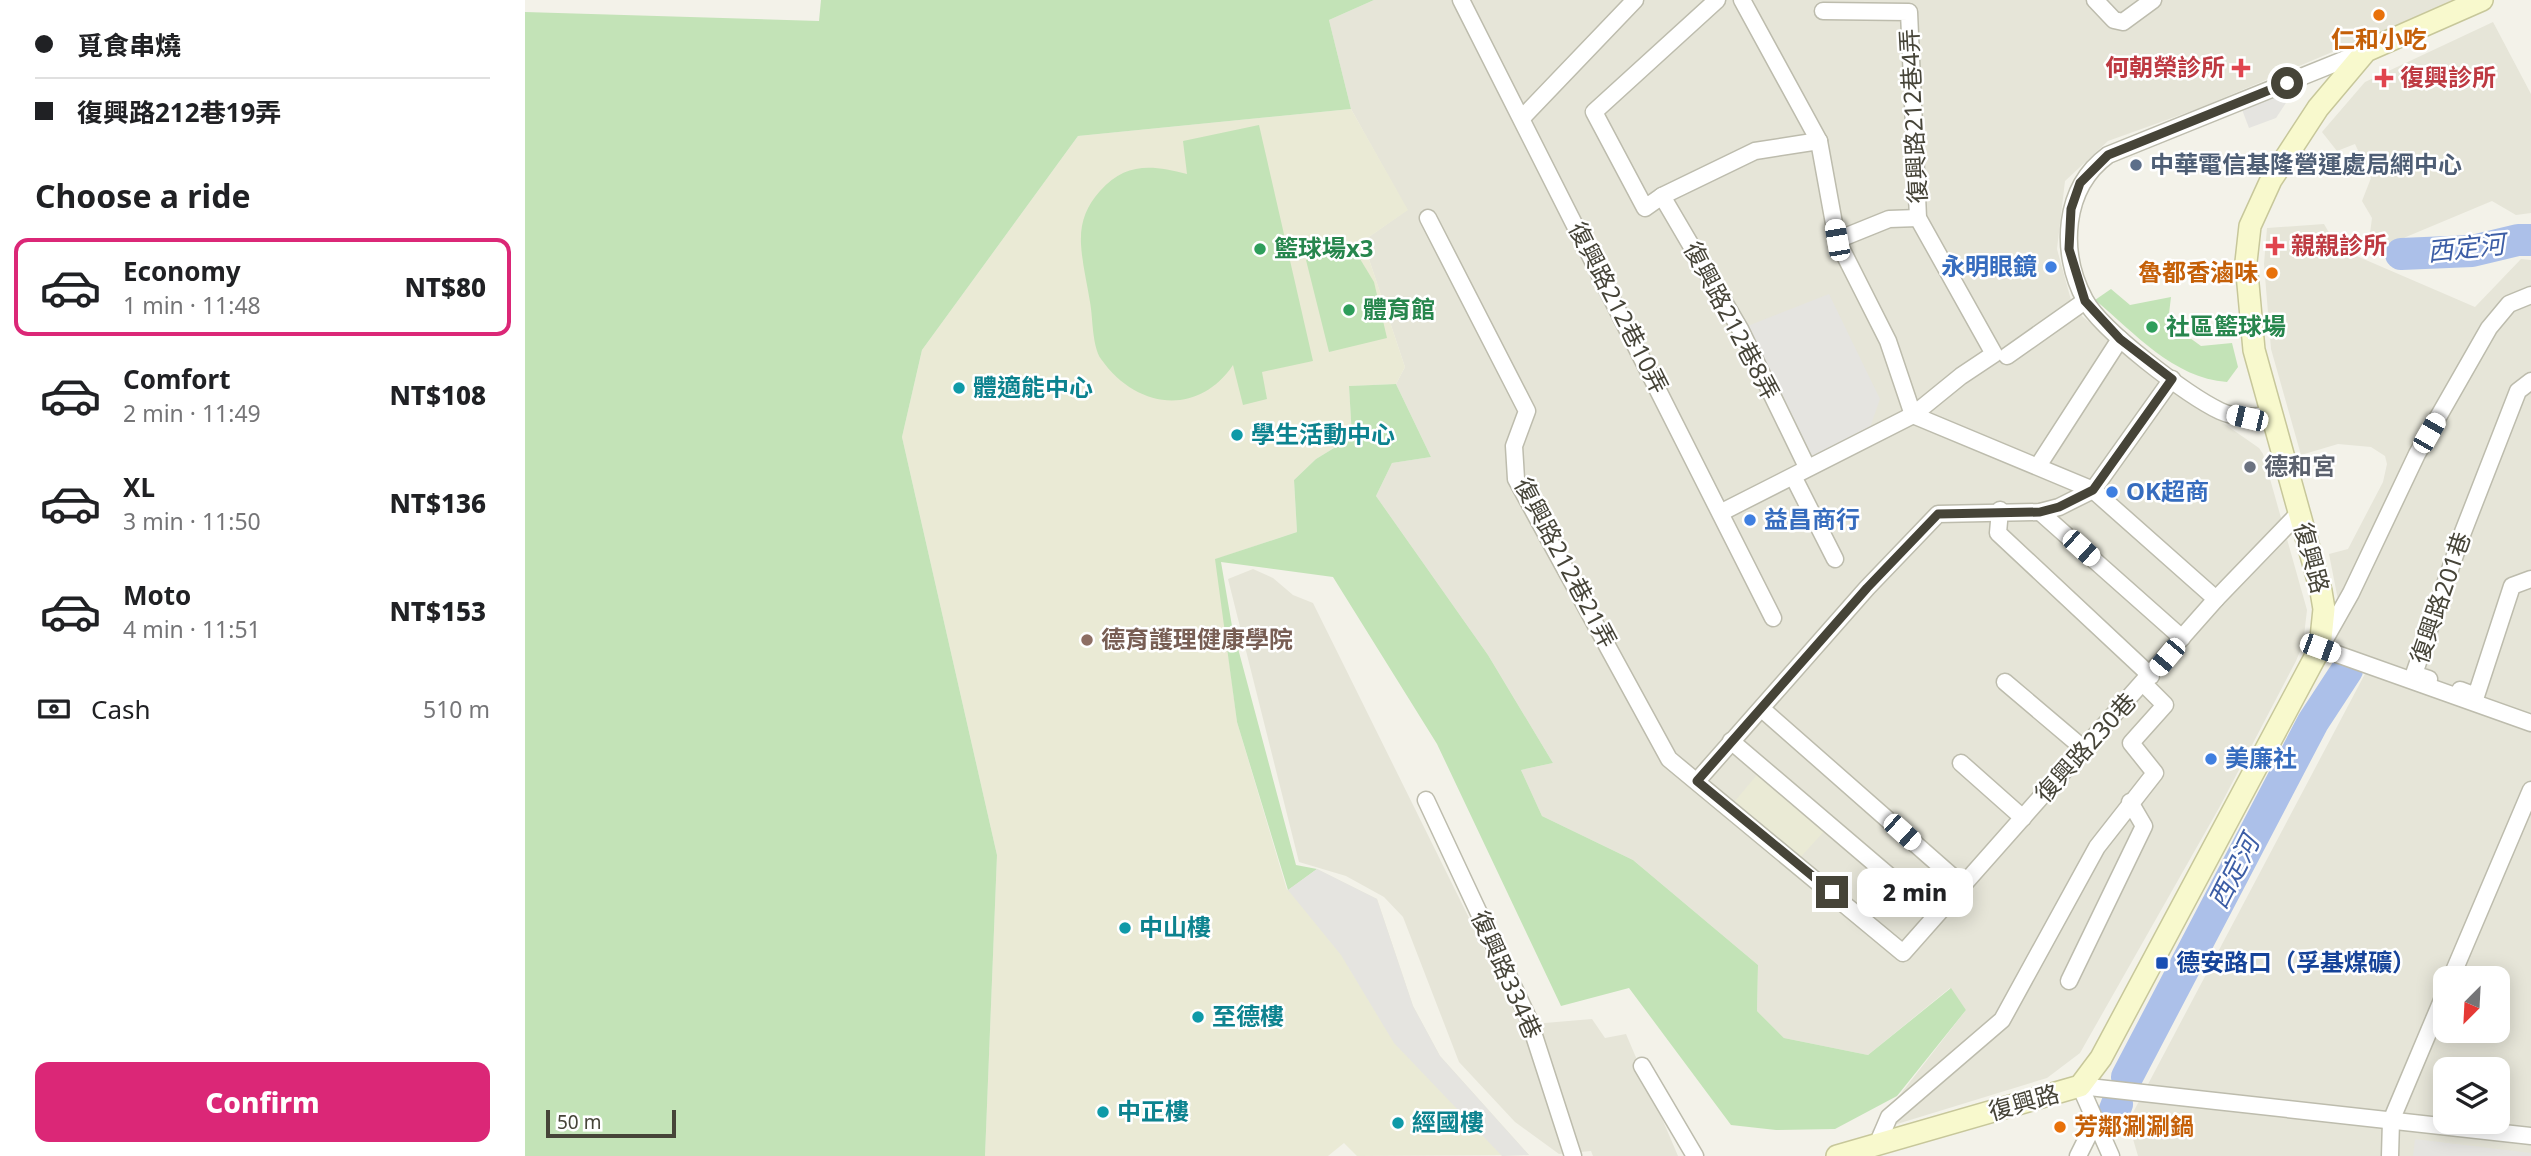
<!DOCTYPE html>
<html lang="en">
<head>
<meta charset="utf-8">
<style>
	:root { --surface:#fff; --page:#f2f2f2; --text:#202124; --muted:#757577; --line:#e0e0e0; --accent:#db2777 }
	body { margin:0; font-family:"Noto Sans","Noto Sans TC",sans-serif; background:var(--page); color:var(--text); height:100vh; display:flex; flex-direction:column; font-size:26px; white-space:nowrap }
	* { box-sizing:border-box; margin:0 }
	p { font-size:23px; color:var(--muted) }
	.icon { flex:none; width:38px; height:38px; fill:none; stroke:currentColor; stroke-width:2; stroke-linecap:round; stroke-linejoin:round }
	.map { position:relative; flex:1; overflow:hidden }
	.details { display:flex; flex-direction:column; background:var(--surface); width:525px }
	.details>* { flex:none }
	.hud { display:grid; align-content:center; height:154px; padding:0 35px; background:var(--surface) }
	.needle { width:46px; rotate:204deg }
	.buttons { position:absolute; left:1908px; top:966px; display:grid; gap:14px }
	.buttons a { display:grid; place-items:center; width:77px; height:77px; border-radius:14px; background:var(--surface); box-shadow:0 4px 18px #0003; font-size:35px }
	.scale { position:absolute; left:21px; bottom:18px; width:130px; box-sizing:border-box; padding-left:7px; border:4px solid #464438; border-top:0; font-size:19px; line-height:24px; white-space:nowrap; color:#464438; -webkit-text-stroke:5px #fff; paint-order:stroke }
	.end { position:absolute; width:32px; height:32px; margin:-16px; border:9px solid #464438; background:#fff; box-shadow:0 0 0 4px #fff }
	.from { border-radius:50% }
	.bubble { position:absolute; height:49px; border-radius:14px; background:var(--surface); box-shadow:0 4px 18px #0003; font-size:23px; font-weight:800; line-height:49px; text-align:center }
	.car { position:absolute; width:21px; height:42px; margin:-21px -10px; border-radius:9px; box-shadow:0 0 5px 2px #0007; background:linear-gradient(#fff 24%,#345 0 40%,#fff 0 76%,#345 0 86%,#fff 0) }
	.hud b { display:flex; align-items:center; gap:24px; height:66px; font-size:26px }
	.hud b+b { border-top:2px solid var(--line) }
	.hud i { width:18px; height:18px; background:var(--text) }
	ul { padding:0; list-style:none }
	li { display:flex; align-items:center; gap:21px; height:98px; margin:0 14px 10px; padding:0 21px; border:4px solid transparent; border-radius:14px }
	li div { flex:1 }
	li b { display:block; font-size:26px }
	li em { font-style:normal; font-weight:800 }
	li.selected { border-color:var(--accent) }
	li>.icon { width:63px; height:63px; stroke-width:1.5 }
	h2 { padding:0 35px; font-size:32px; line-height:84px }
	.pay { display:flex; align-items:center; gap:18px; height:77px; padding:0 35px; font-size:26px }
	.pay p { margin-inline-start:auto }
	.action { display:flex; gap:14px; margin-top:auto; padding:14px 35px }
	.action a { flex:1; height:80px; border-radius:14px; background:var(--accent); color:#fff; font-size:28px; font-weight:800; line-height:80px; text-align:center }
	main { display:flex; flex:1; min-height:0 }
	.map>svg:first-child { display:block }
	.residential { fill:#e6e5d8; fill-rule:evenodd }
	.education { fill:#eaead5 }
	.green { fill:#c3e3b7 }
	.parking { fill:#e5e4e0 }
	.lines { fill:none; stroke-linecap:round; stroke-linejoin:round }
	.river { stroke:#acc0e9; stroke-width:32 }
	.street-casing { stroke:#bdbcad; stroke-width:19 }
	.secondary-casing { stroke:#c7c79a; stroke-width:24 }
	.street { stroke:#fff; stroke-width:16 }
	.secondary { stroke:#f8f9cd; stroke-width:21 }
	.route { stroke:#464438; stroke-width:9 }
	.food-dot { fill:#e8710a; stroke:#fff; stroke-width:2.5 }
	.health-dot { fill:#e0444e; stroke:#fff; stroke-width:2.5 }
	.service-dot { fill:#5c6f8a; stroke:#fff; stroke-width:2.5 }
	.leisure-dot { fill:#2e9e5b; stroke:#fff; stroke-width:2.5 }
	.shop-dot { fill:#3f7fe0; stroke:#fff; stroke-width:2.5 }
	.culture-dot { fill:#0f9aa8; stroke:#fff; stroke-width:2.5 }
	.worship-dot { fill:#6b7280; stroke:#fff; stroke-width:2.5 }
	.education-dot { fill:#8d6e63; stroke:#fff; stroke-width:2.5 }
	.transit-dot { fill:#1a4fb4; stroke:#fff; stroke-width:2.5 }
	.labels { text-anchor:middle; stroke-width:5; stroke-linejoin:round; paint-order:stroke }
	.food-label { font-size:24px; font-weight:bold; fill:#c56008; stroke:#fff }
	.health-label { font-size:24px; font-weight:bold; fill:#be3a42; stroke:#fff; text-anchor:start }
	.street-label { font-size:24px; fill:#464438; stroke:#fff }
	.service-label { font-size:24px; font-weight:bold; fill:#4e5e75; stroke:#fff; text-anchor:start }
	.leisure-label { font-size:24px; font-weight:bold; fill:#27864d; stroke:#fff; text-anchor:start }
	.shop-label { font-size:24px; font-weight:bold; fill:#366cbe; stroke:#fff; text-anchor:start }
	.culture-label { font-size:24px; font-weight:bold; fill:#0d838f; stroke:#fff; text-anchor:start }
	.worship-label { font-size:24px; font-weight:bold; fill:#5b616d; stroke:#fff; text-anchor:start }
	.education-label { font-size:24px; font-weight:bold; fill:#785e54; stroke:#fff; text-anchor:start }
	.transit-label { font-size:24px; font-weight:bold; fill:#164399; stroke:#fff; text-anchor:start }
	.water-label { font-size:26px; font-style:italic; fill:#3d5ea6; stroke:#fff }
</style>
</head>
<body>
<main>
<section class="details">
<div class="hud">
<b><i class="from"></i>覓食串燒</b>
<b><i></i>復興路212巷19弄</b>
</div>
<h2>Choose a ride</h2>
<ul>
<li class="selected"><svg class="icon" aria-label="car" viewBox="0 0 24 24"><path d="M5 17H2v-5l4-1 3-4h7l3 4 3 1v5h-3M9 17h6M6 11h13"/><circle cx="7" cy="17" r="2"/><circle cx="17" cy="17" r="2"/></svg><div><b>Economy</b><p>1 min · 11:48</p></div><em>NT$80</em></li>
<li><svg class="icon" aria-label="car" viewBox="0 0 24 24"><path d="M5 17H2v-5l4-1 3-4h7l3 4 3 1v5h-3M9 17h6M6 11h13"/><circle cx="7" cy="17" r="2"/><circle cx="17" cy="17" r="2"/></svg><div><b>Comfort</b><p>2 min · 11:49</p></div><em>NT$108</em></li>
<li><svg class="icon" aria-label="car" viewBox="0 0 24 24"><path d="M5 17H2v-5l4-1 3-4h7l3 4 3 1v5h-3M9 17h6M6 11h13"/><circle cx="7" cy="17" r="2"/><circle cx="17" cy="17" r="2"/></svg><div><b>XL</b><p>3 min · 11:50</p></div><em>NT$136</em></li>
<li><svg class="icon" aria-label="car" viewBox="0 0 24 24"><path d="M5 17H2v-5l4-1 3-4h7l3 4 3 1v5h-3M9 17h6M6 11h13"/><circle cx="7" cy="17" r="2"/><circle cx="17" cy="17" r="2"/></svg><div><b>Moto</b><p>4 min · 11:51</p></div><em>NT$153</em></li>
</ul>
<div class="pay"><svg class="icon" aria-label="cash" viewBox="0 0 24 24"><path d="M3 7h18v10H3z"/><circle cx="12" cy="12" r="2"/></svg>Cash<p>510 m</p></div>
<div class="action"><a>Confirm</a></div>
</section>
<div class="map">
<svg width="2006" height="1156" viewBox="0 0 2006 1156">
	<rect width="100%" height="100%" fill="#f3f2e9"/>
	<!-- residential -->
	<g class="residential">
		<polygon points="849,0 1931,0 1672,109 1583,141 1540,181 1532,249 1546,300 1558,317 1658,395 1734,448 1738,454 1782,610 1778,644 1771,661 1694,808 1555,1053 1522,1078 1346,1132 1441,1010 1425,988 1343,1055 1259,1038 1232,1011 1233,965 1108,860 1017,816 996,770 1028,763 963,655 851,496 867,463 906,457 871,384 880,367 838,241 882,210 826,109 804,20"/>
		<polygon points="1968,22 2006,94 2006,213 1991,215 1967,201 1869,242 1856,244 1844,241 1847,218 1837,201 1846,178 1830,144 1812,151 1797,132 1840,82"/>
		<path d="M1799,224L1813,248L1950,307L1996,259L2006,260V1156H1613L1603,1122L1842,670L1816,658L1804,664L1810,652L1814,605L1804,554L1823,549L1858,482L1862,464L1860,456L1846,447L1813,444L1776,455L1746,349L1739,264L1742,228ZM1920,978H1972V1031H1920ZM1920,1069H1972V1122H1920Z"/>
		<polygon points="728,569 748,578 768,595 788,603 997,1025 1067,1019 1080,1038 1101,1034 1153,1156 1068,1156 1066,1151 1034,1154 990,1122 934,1062 878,917 859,897 821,876 774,862 703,579"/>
	</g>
	<!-- education -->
	<g class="education">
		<polygon points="826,109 883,210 838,241 880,367 871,384 824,386 827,437 791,459 769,480 772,532 691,559 712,722 762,890 792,869 852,899 888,1006 915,1056 1004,1155 832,1156 819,1143 803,1156 460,1156 472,855 377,437 397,350 553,136"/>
		<polygon points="1236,770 1303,827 1271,862 1205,807"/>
	</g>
	<!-- green -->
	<g class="green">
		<polygon points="296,0 849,0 804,20 826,109 553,136 397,350 377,437 472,855 460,1156 0,1156 0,12 294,21"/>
		<path d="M734,125L788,361L737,372L742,399L718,405L708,365C673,417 611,409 576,359C567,346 568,318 565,302C562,283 557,263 556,244C555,222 561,207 575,191C601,162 627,165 662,174L658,141Z"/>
		<polygon points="829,249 849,282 862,338 804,352 781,260"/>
		<path d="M1586,289L1605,305L1646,297L1643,322L1676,346L1707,343L1713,367L1702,382C1648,378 1610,333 1570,300Z"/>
		<polygon points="871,384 906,457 867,463 851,496 963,655 1028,763 996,770 1017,816 1108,860 1233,965 1232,1011 1259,1038 1343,1055 1426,988 1441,1010 1372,1096 1310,1129 1251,1130 1206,1125 1104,988 1036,1006 912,744 808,577 696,562 707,626 771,865 792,869 763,890 712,722 690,559 772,532 769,480 791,459 827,437 824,386"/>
	</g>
	<!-- parking -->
	<g class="parking">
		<polygon points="1774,83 1751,118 1724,128 1716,107"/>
		<polygon points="1304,294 1355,399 1342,436 1282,467 1215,329"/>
		<polygon points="792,869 852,899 888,1006 915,1056 1004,1155 977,1156 869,1043 816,955 763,890"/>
		<polygon points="1890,1139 2006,1153 2006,1156 1888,1156"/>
	</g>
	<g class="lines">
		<!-- river -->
		<g class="river">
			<polyline points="1876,254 1947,251 1993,240 2006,240"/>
			<polyline points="1602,1077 1788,722 1822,670"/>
			<polyline points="1586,1120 1592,1104"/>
		</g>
		<defs>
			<g id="street">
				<polyline points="936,0 1248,618"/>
				<polyline points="1192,0 1069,112 1120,208 1137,196 1215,329 1282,467"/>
				<polyline points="1217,0 1294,141"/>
				<polyline points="1570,0 1589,20 1598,22 1628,0"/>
				<polyline points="997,118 1110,0"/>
				<polyline points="1137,196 1230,151 1294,141 1312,240 1363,341 1388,415"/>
				<polyline points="903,218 1002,411 989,446 991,479 1144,759 1378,953 1691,599 1774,513"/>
				<polyline points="1312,240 1364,219 1393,218"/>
				<polyline points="2006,295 1984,304 1964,328 1892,454 1826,593 1795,648 2006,723"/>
				<polyline points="1482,356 1560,301"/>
				<path d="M1748,414C1730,417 1712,419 1695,411C1662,395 1577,331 1560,300C1534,252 1538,188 1583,155L1838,52"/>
				<polyline points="1388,415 1568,490 1691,599"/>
				<polyline points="1513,466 1595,339"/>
				<polyline points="1269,478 1310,559"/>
				<polyline points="1475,510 1473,533 1626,676"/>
				<polyline points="1197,512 1388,415 1436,376 1469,354 1393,218 1384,12 1298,11"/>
				<polyline points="1515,512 1657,638"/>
				<polyline points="1904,679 1889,674 1938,532 1993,391 2006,381"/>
				<polyline points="1480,682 1559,749"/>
				<polyline points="1935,690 1951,696 1987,586 2006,579"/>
				<polyline points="1237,709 1437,885"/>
				<polyline points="1206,741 1410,915"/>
				<polyline points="1436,763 1498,818"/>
				<polyline points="1172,781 1342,588 1413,514 1515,512 1534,507 1568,490 1647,379"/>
				<polyline points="901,800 1004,1020 1048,1156"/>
				<polyline points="1926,978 2006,790"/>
				<polyline points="1544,981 1619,826 1605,802"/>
				<polyline points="1117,1066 1170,1156"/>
				<polyline points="1555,1086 2006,1136"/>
				<polyline points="1555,1086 1586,1156"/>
				<polyline points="1352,1145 1364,1117 1477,1020 1572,847 1630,773 1606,743 1640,705 1619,684"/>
				<polyline points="1553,1156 1571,1120"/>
				<polyline points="1865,1156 1866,1121 1920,993"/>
			</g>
			<polyline id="secondary" points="1312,1156 1555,1086 1576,1058 1795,648 1799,609 1796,591 1729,350 1721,262 1725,226 1746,180 1793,108 1841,51 1957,0"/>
		</defs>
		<!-- street casing -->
		<use href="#street" class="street-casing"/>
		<!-- secondary casing -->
		<use href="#secondary" class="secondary-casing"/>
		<!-- street -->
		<use href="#street" class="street"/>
		<!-- secondary -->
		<use href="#secondary" class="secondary"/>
	</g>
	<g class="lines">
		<!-- route -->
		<polyline class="route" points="1307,892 1172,781 1342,588 1413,514 1515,512 1534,507 1568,490 1647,379 1595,339 1560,301 1544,249 1546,209 1555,183 1583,155 1762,83"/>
	</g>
	<!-- markers -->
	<g class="food-dot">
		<circle cx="1854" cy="15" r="7"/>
		<circle cx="1747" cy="273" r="7"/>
		<circle cx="1535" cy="1127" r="7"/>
	</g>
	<g class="health-dot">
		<path d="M1712.5 57.5h7v7h7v7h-7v7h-7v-7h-7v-7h7z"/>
		<path d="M1855.5 67.5h7v7h7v7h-7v7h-7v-7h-7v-7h7z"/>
		<path d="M1746.5 235.5h7v7h7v7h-7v7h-7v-7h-7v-7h7z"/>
	</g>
	<circle class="service-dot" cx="1611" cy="165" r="7"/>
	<g class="leisure-dot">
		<circle cx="735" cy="249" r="7"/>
		<circle cx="824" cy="310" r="7"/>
		<circle cx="1627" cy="327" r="7"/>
	</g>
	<g class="shop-dot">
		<circle cx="1526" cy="267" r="7"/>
		<circle cx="1587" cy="492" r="7"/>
		<circle cx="1225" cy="520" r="7"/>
		<circle cx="1686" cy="759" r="7"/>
	</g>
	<g class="culture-dot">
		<circle cx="434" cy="388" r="7"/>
		<circle cx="712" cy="435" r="7"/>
		<circle cx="600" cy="928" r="7"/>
		<circle cx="673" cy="1017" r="7"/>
		<circle cx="578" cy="1112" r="7"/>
		<circle cx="873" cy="1123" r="7"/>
	</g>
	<circle class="worship-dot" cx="1725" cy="467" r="7"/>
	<circle class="education-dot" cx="562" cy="640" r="7"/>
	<rect class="transit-dot" x="1630" y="956" width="14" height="14" rx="3.5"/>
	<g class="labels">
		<!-- food labels -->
		<g class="food-label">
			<text x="1854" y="48">仁和小吃</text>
			<text x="1733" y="281" text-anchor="end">魯都香滷味</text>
			<text x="1549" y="1135" text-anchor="start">芳鄰涮涮鍋</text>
		</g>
		<!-- health labels -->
		<g class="health-label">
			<text x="1700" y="76" text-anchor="end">何朝榮診所</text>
			<text x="1875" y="86">復興診所</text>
			<text x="1766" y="254">親親診所</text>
		</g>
		<!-- street labels -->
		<g class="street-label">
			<text transform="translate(1389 116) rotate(-93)" y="8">復興路212巷4弄</text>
			<text transform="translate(1093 308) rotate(63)" y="8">復興路212巷10弄</text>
			<text transform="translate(1206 321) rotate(62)" y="8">復興路212巷8弄</text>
			<text transform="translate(1786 558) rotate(75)" y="8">復興路</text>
			<text transform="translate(1040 563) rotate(62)" y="8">復興路212巷21弄</text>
			<text transform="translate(1916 598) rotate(-71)" y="8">復興路201巷</text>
			<text transform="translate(1561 748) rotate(-48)" y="8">復興路230巷</text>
			<text transform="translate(981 975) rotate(66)" y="8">復興路334巷</text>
			<text transform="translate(1499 1103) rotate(-16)" y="8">復興路</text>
		</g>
		<!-- service labels -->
		<g class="service-label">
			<text x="1625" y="173">中華電信基隆營運處局網中心</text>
		</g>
		<!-- leisure labels -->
		<g class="leisure-label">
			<text x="749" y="257">籃球場x3</text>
			<text x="838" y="318">體育館</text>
			<text x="1641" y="335">社區籃球場</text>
		</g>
		<!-- shop labels -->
		<g class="shop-label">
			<text x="1512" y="275" text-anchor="end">永明眼鏡</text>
			<text x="1601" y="500">OK超商</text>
			<text x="1239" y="528">益昌商行</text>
			<text x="1700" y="767">美廉社</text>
		</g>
		<!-- culture labels -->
		<g class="culture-label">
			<text x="448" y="396">體適能中心</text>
			<text x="726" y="443">學生活動中心</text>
			<text x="614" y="936">中山樓</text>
			<text x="687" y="1025">至德樓</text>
			<text x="592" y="1120">中正樓</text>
			<text x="887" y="1131">經國樓</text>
		</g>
		<!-- worship labels -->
		<g class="worship-label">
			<text x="1739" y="475">德和宮</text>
		</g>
		<!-- education labels -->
		<g class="education-label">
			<text x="576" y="648">德育護理健康學院</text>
		</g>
		<!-- transit labels -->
		<g class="transit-label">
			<text x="1651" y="971">德安路口（孚基煤礦）</text>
		</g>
		<!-- water labels -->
		<g class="water-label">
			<text transform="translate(1941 248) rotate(-6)" y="9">西定河</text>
			<text transform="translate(1709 872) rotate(-63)" y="9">西定河</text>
		</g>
	</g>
</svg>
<div class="buttons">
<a><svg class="needle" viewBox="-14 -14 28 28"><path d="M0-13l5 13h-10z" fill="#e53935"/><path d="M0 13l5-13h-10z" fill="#757577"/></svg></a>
<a><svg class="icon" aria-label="layers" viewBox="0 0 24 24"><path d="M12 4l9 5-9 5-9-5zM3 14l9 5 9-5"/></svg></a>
</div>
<div class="scale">50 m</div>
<i class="end from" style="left:1762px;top:83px"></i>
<i class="end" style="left:1307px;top:892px"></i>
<div class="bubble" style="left:1332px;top:868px;width:116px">2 min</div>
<i class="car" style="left:1312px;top:240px;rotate:350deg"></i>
<i class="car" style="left:1722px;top:418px;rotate:283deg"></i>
<i class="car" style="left:1904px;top:433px;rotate:30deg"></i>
<i class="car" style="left:1556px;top:548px;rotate:132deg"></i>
<i class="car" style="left:1795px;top:648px;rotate:110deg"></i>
<i class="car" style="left:1642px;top:657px;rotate:220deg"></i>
<i class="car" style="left:1377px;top:832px;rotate:132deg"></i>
</div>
</main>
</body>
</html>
